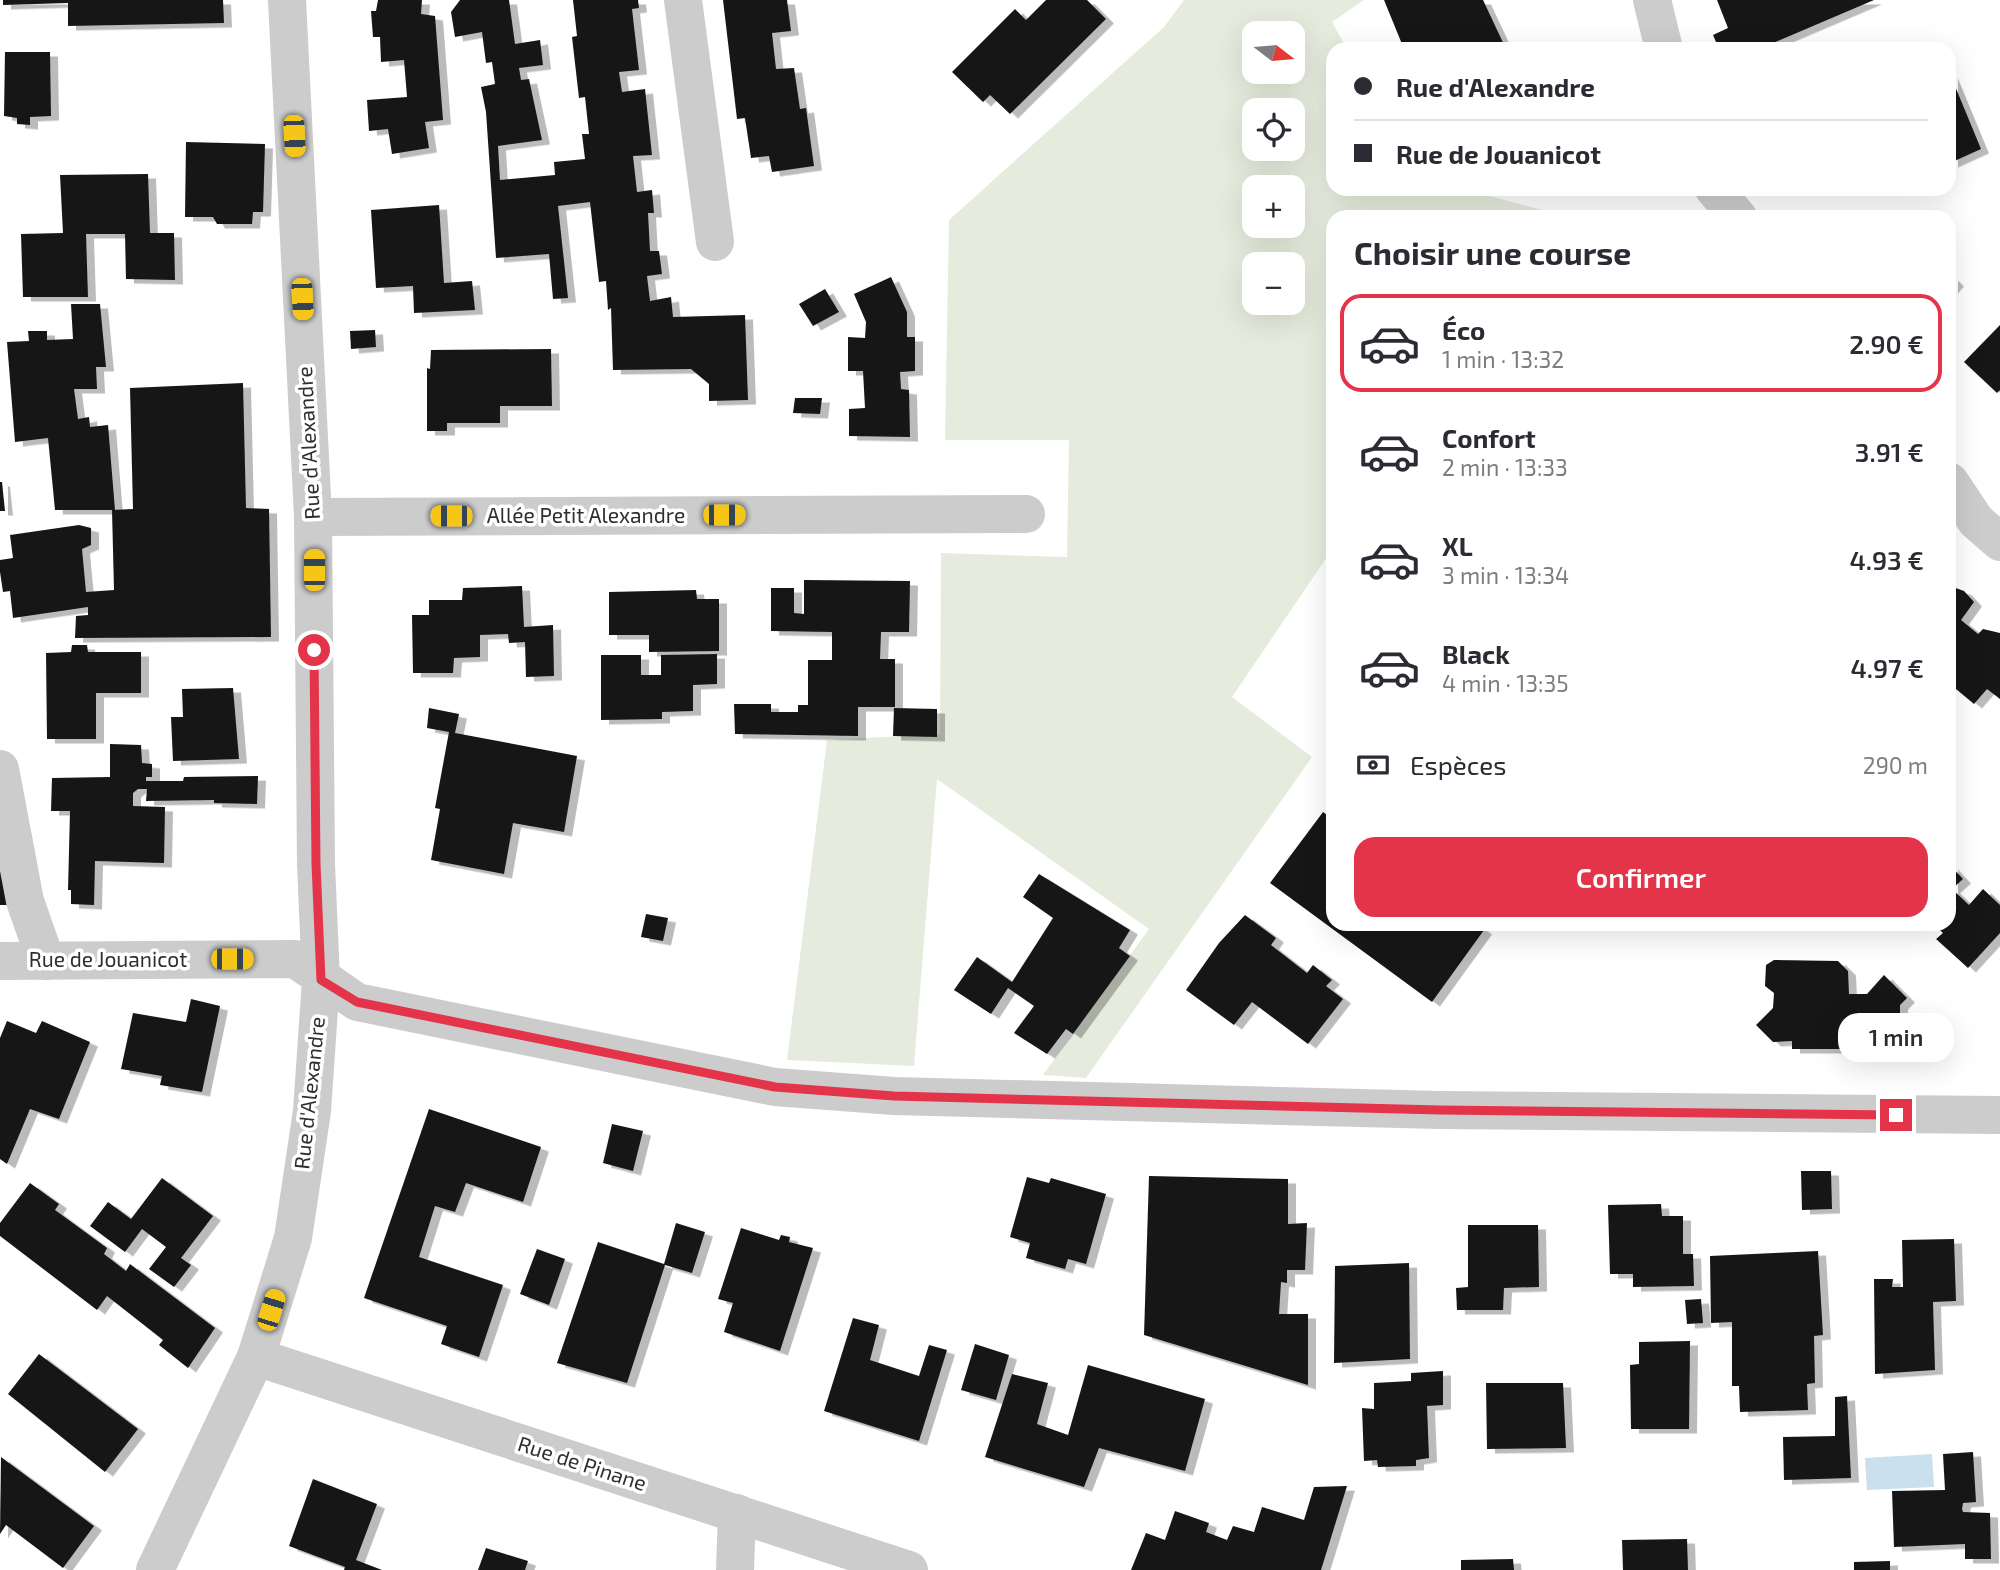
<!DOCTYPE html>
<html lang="fr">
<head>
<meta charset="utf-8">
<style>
	:root { --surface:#fff; --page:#f2f2f3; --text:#2b2b33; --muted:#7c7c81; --line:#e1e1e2; --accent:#e3344a }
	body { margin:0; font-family:"Exo 2",sans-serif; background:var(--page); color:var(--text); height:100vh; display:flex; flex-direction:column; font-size:26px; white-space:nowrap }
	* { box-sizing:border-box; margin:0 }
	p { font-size:23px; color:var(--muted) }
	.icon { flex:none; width:38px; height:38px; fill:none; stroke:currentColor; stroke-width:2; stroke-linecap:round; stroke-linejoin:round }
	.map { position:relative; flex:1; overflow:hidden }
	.panel { position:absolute; left:1326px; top:210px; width:630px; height:721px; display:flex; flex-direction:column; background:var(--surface); border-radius:21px; box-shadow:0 7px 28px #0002 }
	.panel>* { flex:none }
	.banner { position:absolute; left:1326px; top:42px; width:630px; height:154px; border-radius:21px; box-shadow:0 7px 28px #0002; display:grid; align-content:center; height:154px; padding:0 28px; background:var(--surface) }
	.needle { width:46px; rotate:106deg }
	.controls { position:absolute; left:1242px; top:21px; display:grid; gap:14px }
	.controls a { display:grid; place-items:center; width:63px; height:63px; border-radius:14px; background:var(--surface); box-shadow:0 7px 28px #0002; font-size:35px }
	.end { position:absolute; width:32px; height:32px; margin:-16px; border:9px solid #e3344a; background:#fff; box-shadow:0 0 0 4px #fff }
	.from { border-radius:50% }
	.bubble { position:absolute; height:49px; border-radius:21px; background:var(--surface); box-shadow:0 7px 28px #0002; font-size:23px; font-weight:600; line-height:49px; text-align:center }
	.car { position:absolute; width:21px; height:42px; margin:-21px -10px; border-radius:9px; box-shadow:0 0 5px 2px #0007; background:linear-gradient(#f5c518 24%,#345 0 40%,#f5c518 0 76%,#345 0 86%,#f5c518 0) }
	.banner b { display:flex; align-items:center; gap:24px; height:66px; font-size:26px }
	.banner b+b { border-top:2px solid var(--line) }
	.banner i { width:18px; height:18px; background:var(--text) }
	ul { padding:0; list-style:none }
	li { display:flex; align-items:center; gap:21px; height:98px; margin:0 14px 10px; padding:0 14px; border:4px solid transparent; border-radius:21px }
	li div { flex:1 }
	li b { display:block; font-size:26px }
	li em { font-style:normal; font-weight:600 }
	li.active { border-color:var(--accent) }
	li>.icon { width:63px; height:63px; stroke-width:1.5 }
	h2 { padding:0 28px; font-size:32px; line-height:84px }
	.pay { display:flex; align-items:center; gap:18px; height:77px; padding:0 28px; font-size:26px }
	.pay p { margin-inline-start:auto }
	.button { display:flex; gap:14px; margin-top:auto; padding:14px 28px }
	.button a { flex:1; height:80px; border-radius:21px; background:var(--accent); color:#fff; font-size:28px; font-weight:600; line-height:80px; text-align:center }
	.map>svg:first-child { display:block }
	.green { fill:#e6ecdd; fill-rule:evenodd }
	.water { fill:#cae0ec }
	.building { fill:#161616; filter:url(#shadow) }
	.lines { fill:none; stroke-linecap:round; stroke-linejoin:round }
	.minor { stroke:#ccc; stroke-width:38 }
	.route { stroke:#e3344a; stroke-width:9 }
	.labels { text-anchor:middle; stroke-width:7; stroke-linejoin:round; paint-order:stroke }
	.street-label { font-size:21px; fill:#2f2f2f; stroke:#fff }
</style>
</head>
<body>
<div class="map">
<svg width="2000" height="1570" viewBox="0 0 2000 1570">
	<defs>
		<filter id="shadow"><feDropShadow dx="8" dy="4.5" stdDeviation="0" flood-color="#0004"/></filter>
	</defs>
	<rect width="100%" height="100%" fill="#fff"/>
	<!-- green -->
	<path class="green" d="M1184,0H1364L1332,22L1347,49H1334V189H1482L1486,195L1561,215L1334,217L1333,548L1232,697L1312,757L1086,1078L1043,1075L1149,929L937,779L914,1066L787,1060L827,740L940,734L941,553L1067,557L1069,440H945L949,220L1164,27ZM1255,33H1293V72H1255ZM1255,110H1293V149H1255ZM1255,187H1293V226H1255ZM1255,264H1293V303H1255Z"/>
	<!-- water -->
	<polygon class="water" points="1932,1454 1934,1487 1867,1490 1865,1458"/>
	<!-- building -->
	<g class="building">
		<polygon points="3,0 223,0 224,23 68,26 68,3 3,5"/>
		<polygon points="378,0 422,0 421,14 435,16 443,120 425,122 429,148 392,154 388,129 369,131 367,100 407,97 404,60 381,62 380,37 373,37 371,11 376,11"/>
		<polygon points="460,0 509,0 515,44 540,40 543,65 519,68 521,80 529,79 542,140 498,146 500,180 555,175 554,162 585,159 582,134 589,134 585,97 579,98 572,37 577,36 573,0 638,0 639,8 632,9 639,70 619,72 622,92 645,89 652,155 633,156 637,192 652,190 654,213 648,213 650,251 659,251 662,274 647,276 650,301 671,297 673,317 745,315 748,400 709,401 709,384 691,369 613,370 611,308 608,310 606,281 599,282 590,202 558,206 568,298 553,299 549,254 496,258 486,112 481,87 495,84 492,62 486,63 482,32 455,37 451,12"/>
		<polygon points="723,0 787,0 791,31 772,33 776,69 794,68 800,109 806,108 814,166 772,172 769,156 751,158 745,118 737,119"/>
		<polygon points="1046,0 1087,0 1106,19 1010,114 990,95 983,102 952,72 1015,9 1026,20"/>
		<polygon points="1384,0 1483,0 1506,49 1404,49"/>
		<polygon points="1717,0 1874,0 1759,49 1719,49 1713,35 1728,28"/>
		<polygon points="5,52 50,52 51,116 30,117 30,125 17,124 17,118 4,116"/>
		<polygon points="1950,74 1981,149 1950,163"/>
		<polygon points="186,142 265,144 263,212 253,212 252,224 217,224 213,217 185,217"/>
		<polygon points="148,174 150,233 174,233 175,280 126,279 125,234 86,234 88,297 23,297 21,234 63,233 60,175"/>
		<polygon points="439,205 444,283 472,281 475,310 414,313 413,286 376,288 371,210"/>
		<polygon points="1950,276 1956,282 1950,289"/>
		<polygon points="891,277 907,312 907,337 915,337 915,371 900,372 901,389 909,390 910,437 849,436 849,409 865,408 863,371 848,371 848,337 865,338 866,322 854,294"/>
		<polygon points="825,289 839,312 813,326 799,304"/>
		<polygon points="71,304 100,304 106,367 96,367 97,389 74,389 78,419 89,417 90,427 108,425 115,510 55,510 48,438 15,442 7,342 29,341 28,331 47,331 47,340 73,339"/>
		<polygon points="2000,325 2000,390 1997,393 1964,362"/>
		<polygon points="375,330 376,347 351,349 350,331"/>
		<polygon points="551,349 552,406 500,406 500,423 447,423 447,431 427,431 427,368 430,369 431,350"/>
		<polygon points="243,383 246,508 269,509 271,637 75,638 76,616 88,615 88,607 13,618 10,591 3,592 0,572 0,560 13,558 10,535 79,525 91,528 91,545 82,549 86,592 114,590 112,510 133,509 130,388"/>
		<polygon points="795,398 822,398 820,414 793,413"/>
		<polygon points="0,482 2,482 5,511 0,511"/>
		<polygon points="804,580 910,581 909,632 881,632 880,659 895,659 895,707 858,707 858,736 735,734 734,704 771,704 771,712 798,712 798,705 808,705 808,660 832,660 832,632 771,631 771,588 794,588 794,613 804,614"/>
		<polygon points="522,586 524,627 553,625 554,676 526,677 525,642 509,643 508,634 480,635 480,657 454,658 453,673 413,673 412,615 429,615 429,600 462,600 463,588"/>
		<polygon points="1950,586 1964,591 1974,602 1961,620 1978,634 1983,629 2000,633 2000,699 1987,689 1974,704 1950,684 1950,669 1956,661 1950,656"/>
		<polygon points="696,590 697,599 719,599 719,651 649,652 649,635 609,635 609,592"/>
		<polygon points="72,645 87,645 88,652 141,652 141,693 96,693 96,739 47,739 46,653 71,652"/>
		<polygon points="717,654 717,684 693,685 693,711 662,712 662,719 601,720 601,655 641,655 641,675 661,675 661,655"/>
		<polygon points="233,688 239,759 173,761 171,717 183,717 182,689"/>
		<polygon points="429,708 459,714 455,733 577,756 564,832 513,823 504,874 431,860 440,809 435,808 449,732 427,728"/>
		<polygon points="894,708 937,709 937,737 893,736"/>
		<polygon points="110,744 141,745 142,763 152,764 152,777 146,777 146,781 183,781 184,777 258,776 257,804 214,803 214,800 146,801 147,789 138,789 133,793 133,806 165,807 164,863 95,861 94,905 71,904 71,890 68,890 70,811 51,811 52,778 110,777"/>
		<polygon points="1323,812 1334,820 1334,924 1476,924 1484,930 1432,1002 1270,883"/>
		<polygon points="0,856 11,905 0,905"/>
		<polygon points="1950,865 1963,879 1952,889 1969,905 1983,889 2000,905 2000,933 1968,968 1936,939 1943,933 1934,924 1950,924"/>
		<polygon points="1039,874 1130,930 1119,948 1130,956 1073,1034 1066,1029 1047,1054 1014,1033 1034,1006 1008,988 991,1014 954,990 977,957 1012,982 1053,918 1023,897"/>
		<polygon points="646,914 668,918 663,941 641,937"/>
		<polygon points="1245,915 1276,938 1271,945 1307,973 1313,965 1332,980 1326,986 1343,999 1308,1044 1252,1002 1234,1025 1186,990 1219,943"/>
		<polygon points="1774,960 1838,961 1848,971 1849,994 1867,994 1884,975 1907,998 1900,1005 1900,1049 1792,1049 1792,1041 1773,1042 1756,1025 1773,1008 1774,993 1765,986 1766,965"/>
		<polygon points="191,999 220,1006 202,1092 160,1085 162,1076 121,1069 133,1013 186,1022"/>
		<polygon points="7,1021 36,1033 42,1021 90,1042 59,1119 30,1109 7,1164 0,1159 0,1038"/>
		<polygon points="429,1109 541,1147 523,1202 466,1183 455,1212 435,1206 419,1257 503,1285 479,1357 441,1344 447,1326 364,1298"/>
		<polygon points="612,1124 643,1131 633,1171 603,1163"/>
		<polygon points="1801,1171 1831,1171 1832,1209 1802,1210"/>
		<polygon points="1149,1176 1288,1179 1288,1224 1307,1223 1305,1270 1287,1270 1287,1283 1281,1282 1279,1314 1308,1314 1308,1385 1144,1335"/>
		<polygon points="1027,1177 1049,1183 1051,1178 1106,1194 1086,1264 1068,1259 1065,1269 1026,1258 1030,1243 1010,1237"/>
		<polygon points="162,1178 213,1216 181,1258 191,1265 174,1287 149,1269 166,1247 142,1229 125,1252 90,1226 108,1202 131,1219"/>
		<polygon points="30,1183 59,1204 55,1210 107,1248 104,1254 126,1271 130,1264 215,1328 188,1368 159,1345 163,1340 107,1296 97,1310 0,1236 0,1223"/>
		<polygon points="1661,1204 1662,1216 1683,1216 1683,1254 1693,1254 1694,1286 1633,1287 1633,1274 1610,1274 1608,1205"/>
		<polygon points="676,1223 705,1232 692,1273 665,1265 627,1383 557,1363 598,1242 664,1264"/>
		<polygon points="1468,1225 1538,1225 1539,1287 1504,1288 1503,1310 1457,1310 1456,1288 1468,1287"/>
		<polygon points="741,1228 779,1240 781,1235 790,1237 789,1242 813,1248 780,1351 724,1332 733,1303 718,1299"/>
		<polygon points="1954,1239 1956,1301 1933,1302 1935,1370 1875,1374 1874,1279 1893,1279 1892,1287 1903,1287 1902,1240"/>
		<polygon points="537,1249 565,1259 549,1305 520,1294"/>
		<polygon points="1818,1251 1823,1335 1814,1336 1815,1383 1807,1384 1808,1410 1740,1412 1739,1386 1732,1386 1732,1322 1711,1323 1710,1256"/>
		<polygon points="1409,1263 1410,1359 1334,1363 1335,1266"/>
		<polygon points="1701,1299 1703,1323 1687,1324 1685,1300"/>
		<polygon points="853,1318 879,1325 870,1360 919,1376 929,1345 947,1350 919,1441 824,1411"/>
		<polygon points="1690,1341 1689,1429 1631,1429 1630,1365 1639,1364 1639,1342"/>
		<polygon points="975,1344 1009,1355 996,1400 961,1390"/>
		<polygon points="39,1354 138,1429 105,1472 8,1394"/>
		<polygon points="1088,1365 1205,1399 1185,1471 1099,1448 1084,1487 985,1457 1012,1374 1048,1383 1037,1424 1068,1435"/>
		<polygon points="1443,1371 1443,1405 1427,1406 1429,1458 1416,1460 1416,1466 1378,1467 1377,1460 1364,1461 1362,1408 1374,1409 1374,1383 1411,1381 1411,1373"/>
		<polygon points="1486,1383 1563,1383 1566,1448 1487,1449"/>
		<polygon points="1847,1396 1851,1478 1784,1480 1783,1437 1835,1436 1835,1397"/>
		<polygon points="1973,1452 1976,1502 1963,1503 1962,1509 1963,1512 1990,1513 1991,1559 1965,1559 1965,1544 1894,1547 1892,1491 1945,1490 1943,1454"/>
		<polygon points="1,1457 94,1526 63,1568 6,1525 0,1534"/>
		<polygon points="313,1479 377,1504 356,1560 382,1570 344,1570 345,1567 289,1546"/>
		<polygon points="1347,1486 1321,1570 1131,1570 1146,1533 1165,1540 1175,1511 1209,1523 1206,1532 1227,1540 1233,1526 1254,1532 1262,1507 1304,1520 1314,1487"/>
		<polygon points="1687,1539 1688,1570 1623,1570 1622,1540"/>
		<polygon points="486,1548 528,1561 525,1570 478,1570"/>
		<polygon points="1513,1559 1514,1570 1461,1570 1461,1560"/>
		<polygon points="1890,1561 1890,1570 1854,1570 1854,1562"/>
	</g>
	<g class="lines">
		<!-- minor -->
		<g class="minor">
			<polyline points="683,0 715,242"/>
			<polyline points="1652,0 1664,49"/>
			<polyline points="1714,189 1738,217"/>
			<polyline points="1950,482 1976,521 2000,542"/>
			<polyline points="313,517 1026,514"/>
			<polyline points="0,769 25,901 46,961"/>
			<polyline points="0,961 295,959 357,1002 775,1087 894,1096 1440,1110 2000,1115"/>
			<polyline points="256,1357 909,1570"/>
			<polyline points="155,1570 256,1357 293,1238 312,1111 321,980 316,864 313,517 287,0"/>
			<polyline points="735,1570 737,1513"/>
		</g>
	</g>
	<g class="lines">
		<!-- route -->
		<polyline class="route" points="314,650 316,864 321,980 357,1002 775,1087 894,1096 1440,1110 1896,1115"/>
	</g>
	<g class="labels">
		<!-- street labels -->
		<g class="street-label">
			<text transform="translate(309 443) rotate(-93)" y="7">Rue d'Alexandre</text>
			<text x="586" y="523">Allée Petit Alexandre</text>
			<text x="108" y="967">Rue de Jouanicot</text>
			<text transform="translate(310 1093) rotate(-84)" y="7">Rue d'Alexandre</text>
			<text transform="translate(582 1464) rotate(18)" y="7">Rue de Pinane</text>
		</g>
	</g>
</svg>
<div class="controls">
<a><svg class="needle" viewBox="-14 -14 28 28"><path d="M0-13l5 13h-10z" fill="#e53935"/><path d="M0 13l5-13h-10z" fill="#7c7c81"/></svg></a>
<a><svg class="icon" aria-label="locate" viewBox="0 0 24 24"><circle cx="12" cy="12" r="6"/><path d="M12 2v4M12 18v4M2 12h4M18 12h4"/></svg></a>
<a>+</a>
<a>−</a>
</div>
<i class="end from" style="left:314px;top:650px"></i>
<i class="end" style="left:1896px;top:1115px"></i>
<div class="bubble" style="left:1838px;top:1013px;width:116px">1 min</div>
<i class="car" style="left:294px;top:136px;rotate:177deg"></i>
<i class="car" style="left:302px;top:299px;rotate:177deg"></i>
<i class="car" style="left:724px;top:515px;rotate:90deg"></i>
<i class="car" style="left:451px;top:516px;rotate:270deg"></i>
<i class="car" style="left:314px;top:570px;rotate:0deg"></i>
<i class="car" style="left:232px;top:959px;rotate:90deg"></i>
<i class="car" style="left:271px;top:1310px;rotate:17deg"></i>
<div class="banner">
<b><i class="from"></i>Rue d'Alexandre</b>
<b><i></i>Rue de Jouanicot</b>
</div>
<section class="panel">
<h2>Choisir une course</h2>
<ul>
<li class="active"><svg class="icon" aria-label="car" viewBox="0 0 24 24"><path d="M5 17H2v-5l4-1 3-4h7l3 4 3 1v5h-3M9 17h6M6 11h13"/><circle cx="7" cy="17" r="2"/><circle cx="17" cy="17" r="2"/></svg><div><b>Éco</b><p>1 min · 13:32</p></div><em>2.90 €</em></li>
<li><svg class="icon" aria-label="car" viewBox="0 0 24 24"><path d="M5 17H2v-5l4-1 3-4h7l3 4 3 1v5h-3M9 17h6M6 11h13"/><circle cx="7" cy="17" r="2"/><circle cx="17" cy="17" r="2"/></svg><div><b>Confort</b><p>2 min · 13:33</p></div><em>3.91 €</em></li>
<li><svg class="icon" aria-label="car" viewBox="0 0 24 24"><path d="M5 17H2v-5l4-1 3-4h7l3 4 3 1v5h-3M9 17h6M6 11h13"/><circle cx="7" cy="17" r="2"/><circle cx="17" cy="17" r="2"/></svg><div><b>XL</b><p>3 min · 13:34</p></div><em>4.93 €</em></li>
<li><svg class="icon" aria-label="car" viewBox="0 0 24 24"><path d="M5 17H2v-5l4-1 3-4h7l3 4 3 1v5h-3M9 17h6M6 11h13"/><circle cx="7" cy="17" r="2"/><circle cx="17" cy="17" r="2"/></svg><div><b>Black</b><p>4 min · 13:35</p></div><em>4.97 €</em></li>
</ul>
<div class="pay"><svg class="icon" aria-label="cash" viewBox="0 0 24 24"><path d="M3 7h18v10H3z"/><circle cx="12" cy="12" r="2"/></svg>Espèces<p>290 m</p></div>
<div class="button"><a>Confirmer</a></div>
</section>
</div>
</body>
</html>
